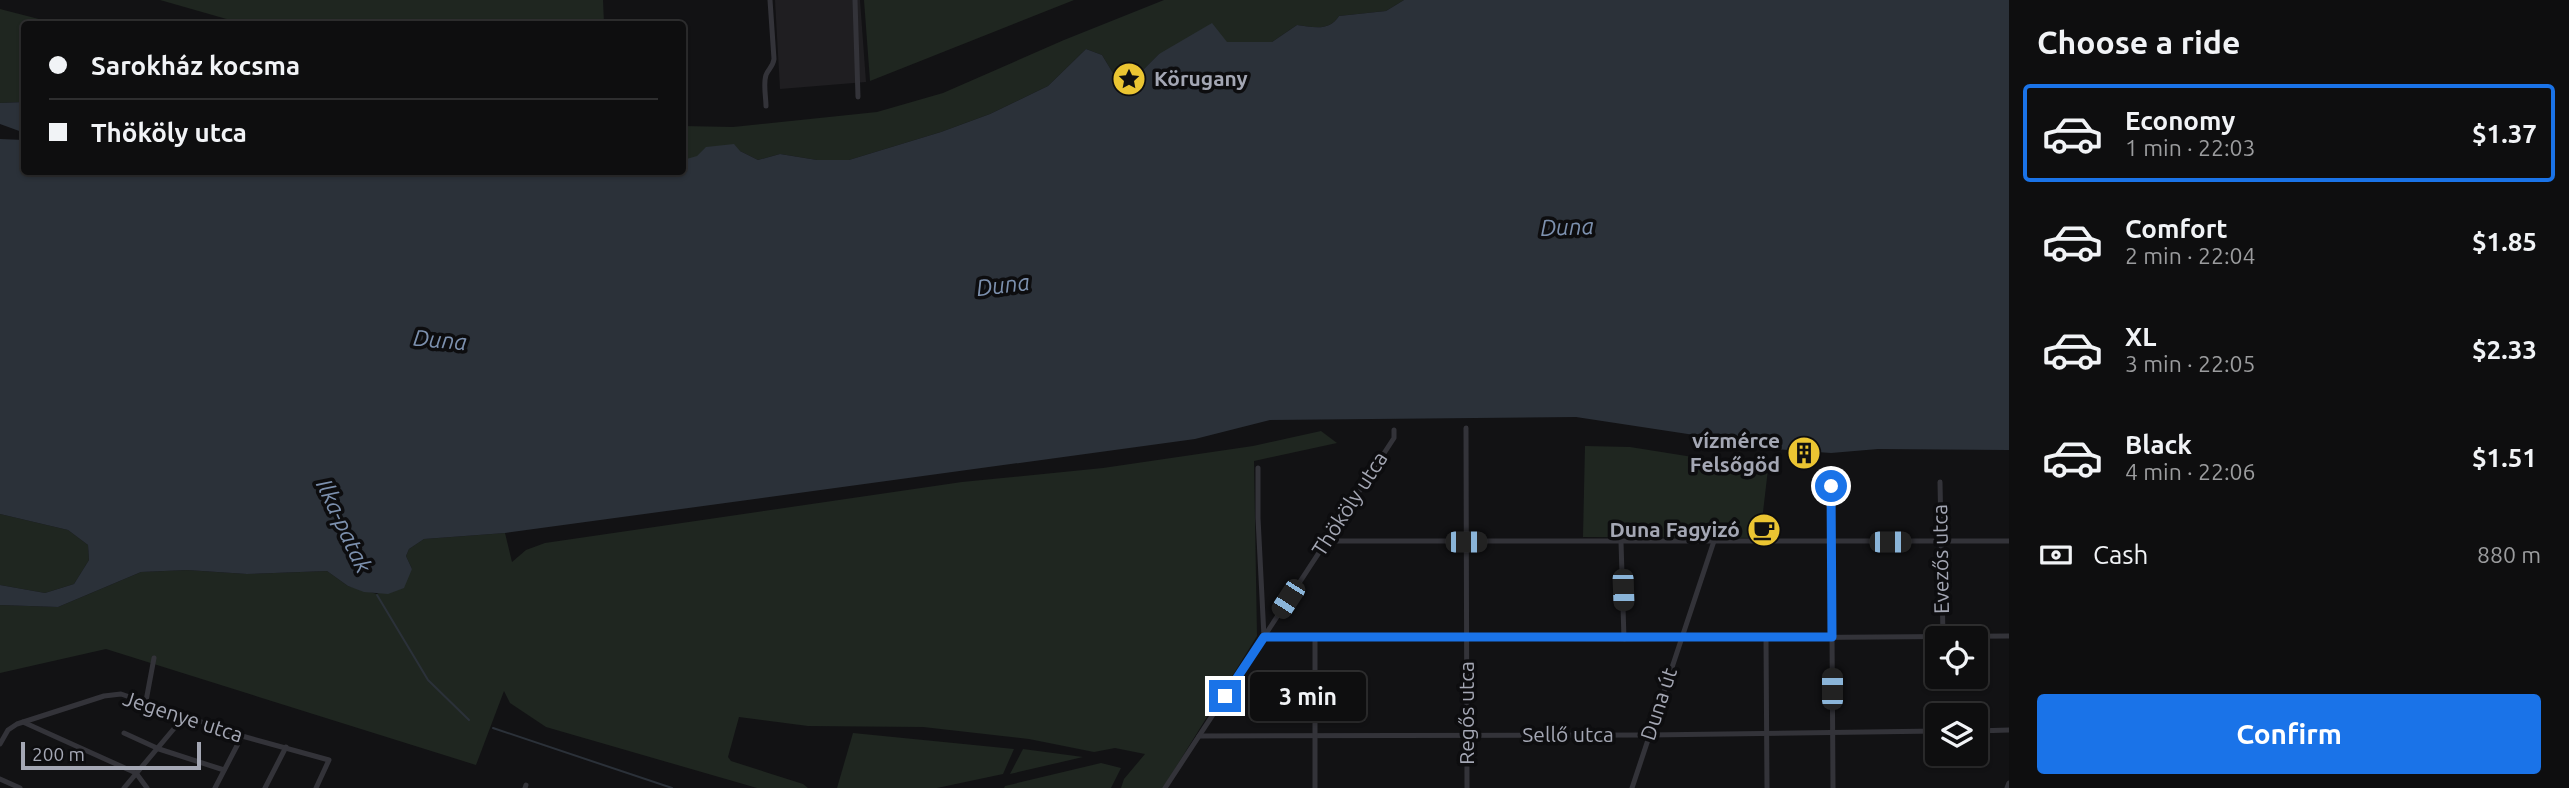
<!DOCTYPE html>
<html lang="en">
<head>
<meta charset="utf-8">
<style>
	:root { --surface:#0e0e0f; --page:#171718; --text:#f1f3f6; --muted:#9b9c9e; --line:#2e2e2f; --accent:#1a73e8 }
	body { margin:0; font-family:Ubuntu,sans-serif; background:var(--page); color:var(--text); height:100vh; display:flex; flex-direction:column; font-size:26px; white-space:nowrap }
	* { box-sizing:border-box; margin:0 }
	p { font-size:23px; color:var(--muted) }
	.icon { flex:none; width:38px; height:38px; fill:none; stroke:currentColor; stroke-width:2; stroke-linecap:round; stroke-linejoin:round }
	.map { position:relative; flex:1; overflow:hidden }
	.panel { display:flex; flex-direction:column; background:var(--surface); width:560px }
	.panel>* { flex:none }
	.guide { position:absolute; left:21px; top:21px; width:665px; height:154px; border-radius:7px; box-shadow:0 2px 5px #0004,0 0 0 2px var(--line); display:grid; align-content:center; height:154px; padding:0 28px; background:var(--surface) }
	.fabs { position:absolute; left:1925px; top:626px; display:grid; gap:14px }
	.fabs a { display:grid; place-items:center; width:63px; height:63px; border-radius:7px; background:var(--surface); box-shadow:0 2px 5px #0004,0 0 0 2px var(--line); font-size:35px }
	.scale { position:absolute; left:21px; bottom:18px; width:180px; box-sizing:border-box; padding-left:7px; border:4px solid #a4a7b4; border-top:0; font-size:19px; line-height:24px; white-space:nowrap; color:#a4a7b4; -webkit-text-stroke:5px #0d0d0f; paint-order:stroke }
	.end { position:absolute; width:32px; height:32px; margin:-16px; border:9px solid #1a73e8; background:#fff; box-shadow:0 0 0 4px #fff }
	.from { border-radius:50% }
	.bubble { position:absolute; height:49px; border-radius:7px; background:var(--surface); box-shadow:0 2px 5px #0004,0 0 0 2px var(--line); font-size:23px; font-weight:700; line-height:49px; text-align:center }
	.car { position:absolute; width:21px; height:42px; margin:-21px -10px; border-radius:9px; box-shadow:0 0 5px 2px #0007; background:linear-gradient(#222 24%,#8ab4d8 0 40%,#222 0 76%,#8ab4d8 0 86%,#222 0) }
	.guide b { display:flex; align-items:center; gap:24px; height:66px; font-size:26px }
	.guide b+b { border-top:2px solid var(--line) }
	.guide i { width:18px; height:18px; background:var(--text) }
	ul { padding:0; list-style:none }
	li { display:flex; align-items:center; gap:21px; height:98px; margin:0 14px 10px; padding:0 14px; border:4px solid transparent; border-radius:7px }
	li div { flex:1 }
	li b { display:block; font-size:26px }
	li em { font-style:normal; font-weight:700 }
	li.on { border-color:var(--accent) }
	li>.icon { width:63px; height:63px; stroke-width:1.5 }
	h2 { padding:0 28px; font-size:32px; line-height:84px }
	.pay { display:flex; align-items:center; gap:18px; height:77px; padding:0 28px; font-size:26px }
	.pay p { margin-inline-start:auto }
	.cta { display:flex; gap:14px; margin-top:auto; padding:14px 28px }
	.cta a { flex:1; height:80px; border-radius:7px; background:var(--accent); color:#fff; font-size:28px; font-weight:700; line-height:80px; text-align:center }
	main { display:flex; flex:1; min-height:0 }
	.map>svg:first-child { display:block }
	.built { fill:#1f1e21 }
	.green { fill:#1f2620 }
	.water { fill:#2b3139 }
	.lines { fill:none; stroke-linecap:round; stroke-linejoin:round }
	.stream { stroke:#2b3139; stroke-width:2 }
	.street { stroke:#333339; stroke-width:5 }
	.route { stroke:#1a73e8; stroke-width:9 }
	.labels { text-anchor:middle; stroke-width:7; stroke-linejoin:round; paint-order:stroke }
	.poi-label { font-size:21px; font-weight:bold; fill:#a4a7b4; stroke:#0d0d0f; text-anchor:end }
	.street-label { font-size:21px; fill:#a4a7b4; stroke:#0d0d0f }
	.water-label { font-size:23px; font-style:italic; fill:#7c90ae; stroke:#0d0d0f }
</style>
</head>
<body>
<main>
<div class="map">
<svg width="2009" height="788" viewBox="0 0 2009 788">
	<rect width="100%" height="100%" fill="#121214"/>
	<!-- built -->
	<polygon class="built" points="775,0 860,0 866,82 780,89"/>
	<!-- green -->
	<g class="green">
		<polygon points="160,0 603,0 604,24 244,24"/>
		<polygon points="864,0 1074,0 870,81"/>
		<path d="M1164,0H1404L1386,11L1339,16C1329,32 1313,27 1297,25L1272,42H1227L1159,54L1132,81L1119,83L1102,55L1086,49L1048,86L990,114L941,132L849,160H817L780,154L758,160L740,151L683,160L682,126L733,127L877,112L943,93L1064,40Z"/>
		<polygon points="0,9 58,24 24,24 24,102 0,103"/>
		<polygon points="1321,431 1337,443 1254,461 1257,636 1163,788 1121,788 1124,779 1145,754 1115,748 1094,752 1029,739 923,727 808,726 739,717 728,757 731,761 803,784 808,788 757,788 546,727 510,703 504,691 476,765 106,649 0,673 0,605 58,607 141,572 187,570 247,574 327,571 348,586 377,594 412,569 406,556 409,549 424,539 505,533 512,562 526,550 545,543 962,482 1103,468 1253,446"/>
		<polygon points="1585,446 1630,447 1768,469 1760,538 1583,537"/>
		<polygon points="0,514 68,530 88,545 89,560 74,584 45,593 0,585"/>
		<polygon points="853,733 1014,749 1003,774 937,788 837,788"/>
		<polygon points="1023,749 1083,757 1010,774"/>
		<polygon points="1101,763 1121,768 1111,788 1004,788 1005,786"/>
	</g>
	<!-- water -->
	<path class="water" d="M1404,0H2009V450L1878,449L1831,453L1729,446L1701,436L1576,417L1270,420L1195,439L505,533L424,539L409,549L406,556L412,569L404,588L388,594L364,592L348,586L327,571L247,574L187,570L141,572L58,607L0,605V585L45,593L74,584L89,560L88,545L68,530L0,514V139L24,140L22,132L0,124V103L24,102V172H682L683,160L697,156L706,147L734,144L740,151L758,160L780,154L817,160H849L941,132L990,114L1048,86L1086,49L1102,55L1119,83L1132,81L1159,54L1212,23L1227,42H1272L1297,25C1313,27 1329,32 1339,16L1386,11Z"/>
	<g class="lines">
		<!-- stream -->
		<g class="stream">
			<polyline points="377,595 428,680 469,720"/>
			<polyline points="493,728 672,788"/>
		</g>
		<!-- street -->
		<g class="street">
			<polyline points="855,0 858,97"/>
			<path d="M766,106C766,97 763,84 766,75C768,69 773,67 774,59L770,0"/>
			<polyline points="1466,428 1467,788"/>
			<polyline points="1258,468 1258,518 1264,637 1624,639 2009,636"/>
			<polyline points="1831,479 1833,788"/>
			<polyline points="1940,482 1943,636"/>
			<polyline points="1326,541 2009,541"/>
			<polyline points="1621,542 1624,639"/>
			<polyline points="1766,638 1767,788"/>
			<polyline points="146,701 154,658"/>
			<polyline points="23,722 136,773 147,788"/>
			<polyline points="1976,731 2009,730"/>
			<polyline points="124,733 159,749 224,770"/>
			<polyline points="1199,736 1649,735 1937,731"/>
			<polyline points="0,744 8,730 17,724 104,696 121,694 242,736 329,760 316,788"/>
			<polyline points="0,779 20,788"/>
			<polyline points="124,788 177,725 181,714"/>
			<polyline points="215,788 242,736"/>
			<polyline points="265,788 286,747"/>
			<polyline points="525,788 526,785"/>
			<polyline points="1165,788 1394,438 1394,430"/>
			<polyline points="1315,788 1315,637"/>
			<polyline points="1632,788 1714,541"/>
			<polyline points="2007,788 2009,783"/>
		</g>
	</g>
	<g class="lines">
		<!-- route -->
		<polyline class="route" points="1225,696 1264,637 1832,637 1831,486"/>
	</g>
	<!-- icons -->
	<defs>
		<symbol id="sight-disc" viewBox="-11 -11 22 22"><circle r="9.5" fill="#ebc532" stroke="#0d0d0f"/><path d="M0-6L1.8-2.2L6-1.7L2.9 1.2L3.7 5.4L0 3.3L-3.7 5.4L-2.9 1.2L-6-1.7L-1.8-2.2Z" fill="#111"/></symbol>
		<symbol id="building-disc" viewBox="-11 -11 22 22"><circle r="9.5" fill="#ebc532" stroke="#0d0d0f"/><path d="M-4-6H4V6H1V3H-1V6H-4ZM-2.5-4.3h1.7v1.8h-1.7ZM.8-4.3h1.7v1.8H.8ZM-2.5-1h1.7V.8h-1.7ZM.8-1h1.7V.8H.8Z" fill="#111"/></symbol>
		<symbol id="cafe-disc" viewBox="-11 -11 22 22"><circle r="9.5" fill="#ebc532" stroke="#0d0d0f"/><path d="M-5.5-4.5H6V0H3Q3 3.5 0 3.5H-2.5Q-5.5 3.5-5.5 0ZM3-3.2v2h1.7v-2ZM-6 4.5H4V6H-6Z" fill="#111"/></symbol>
	</defs>
	<g fill-rule="evenodd">
		<use href="#sight-disc" x="1110" y="60" width="38" height="38"/>
		<use href="#building-disc" x="1785" y="434" width="38" height="38"/>
		<use href="#cafe-disc" x="1745" y="511" width="38" height="38"/>
	</g>
	<g class="labels">
		<!-- poi labels -->
		<g class="poi-label">
			<text x="1154" y="86" text-anchor="start">Körugany</text>
			<text x="1780" y="448">vízmérce<tspan x="1780" dy="24">Felsőgöd</tspan></text>
			<text x="1740" y="537">Duna Fagyizó</text>
		</g>
		<!-- street labels -->
		<g class="street-label">
			<text transform="translate(1350 504) rotate(-57)" y="7">Thököly utca</text>
			<text transform="translate(1941 559) rotate(-91)" y="7">Evezős utca</text>
			<text transform="translate(1659 704) rotate(-72)" y="7">Duna út</text>
			<text transform="translate(1467 713) rotate(-90)" y="7">Regős utca</text>
			<text transform="translate(183 717) rotate(18)" y="7">Jegenye utca</text>
			<text x="1568" y="742">Sellő utca</text>
		</g>
		<!-- water labels -->
		<g class="water-label">
			<text transform="translate(1567 227) rotate(-2)" y="8">Duna</text>
			<text transform="translate(1003 285) rotate(-7)" y="8">Duna</text>
			<text transform="translate(440 340) rotate(5)" y="8">Duna</text>
			<text transform="translate(344 526) rotate(65)" y="8">Ilka-patak</text>
		</g>
	</g>
</svg>
<div class="fabs">
<a><svg class="icon" aria-label="locate" viewBox="0 0 24 24"><circle cx="12" cy="12" r="6"/><path d="M12 2v4M12 18v4M2 12h4M18 12h4"/></svg></a>
<a><svg class="icon" aria-label="layers" viewBox="0 0 24 24"><path d="M12 4l9 5-9 5-9-5zM3 14l9 5 9-5"/></svg></a>
</div>
<div class="scale">200 m</div>
<i class="end from" style="left:1831px;top:486px"></i>
<i class="end" style="left:1225px;top:696px"></i>
<div class="bubble" style="left:1250px;top:672px;width:116px">3 min</div>
<i class="car" style="left:1466px;top:542px;rotate:90deg"></i>
<i class="car" style="left:1890px;top:542px;rotate:90deg"></i>
<i class="car" style="left:1623px;top:590px;rotate:178deg"></i>
<i class="car" style="left:1288px;top:599px;rotate:213deg"></i>
<i class="car" style="left:1832px;top:689px;rotate:0deg"></i>
<div class="guide">
<b><i class="from"></i>Sarokház kocsma</b>
<b><i></i>Thököly utca</b>
</div>
</div>
<section class="panel">
<h2>Choose a ride</h2>
<ul>
<li class="on"><svg class="icon" aria-label="car" viewBox="0 0 24 24"><path d="M5 17H2v-5l4-1 3-4h7l3 4 3 1v5h-3M9 17h6M6 11h13"/><circle cx="7" cy="17" r="2"/><circle cx="17" cy="17" r="2"/></svg><div><b>Economy</b><p>1 min · 22:03</p></div><em>$1.37</em></li>
<li><svg class="icon" aria-label="car" viewBox="0 0 24 24"><path d="M5 17H2v-5l4-1 3-4h7l3 4 3 1v5h-3M9 17h6M6 11h13"/><circle cx="7" cy="17" r="2"/><circle cx="17" cy="17" r="2"/></svg><div><b>Comfort</b><p>2 min · 22:04</p></div><em>$1.85</em></li>
<li><svg class="icon" aria-label="car" viewBox="0 0 24 24"><path d="M5 17H2v-5l4-1 3-4h7l3 4 3 1v5h-3M9 17h6M6 11h13"/><circle cx="7" cy="17" r="2"/><circle cx="17" cy="17" r="2"/></svg><div><b>XL</b><p>3 min · 22:05</p></div><em>$2.33</em></li>
<li><svg class="icon" aria-label="car" viewBox="0 0 24 24"><path d="M5 17H2v-5l4-1 3-4h7l3 4 3 1v5h-3M9 17h6M6 11h13"/><circle cx="7" cy="17" r="2"/><circle cx="17" cy="17" r="2"/></svg><div><b>Black</b><p>4 min · 22:06</p></div><em>$1.51</em></li>
</ul>
<div class="pay"><svg class="icon" aria-label="cash" viewBox="0 0 24 24"><path d="M3 7h18v10H3z"/><circle cx="12" cy="12" r="2"/></svg>Cash<p>880 m</p></div>
<div class="cta"><a>Confirm</a></div>
</section>
</main>
</body>
</html>
